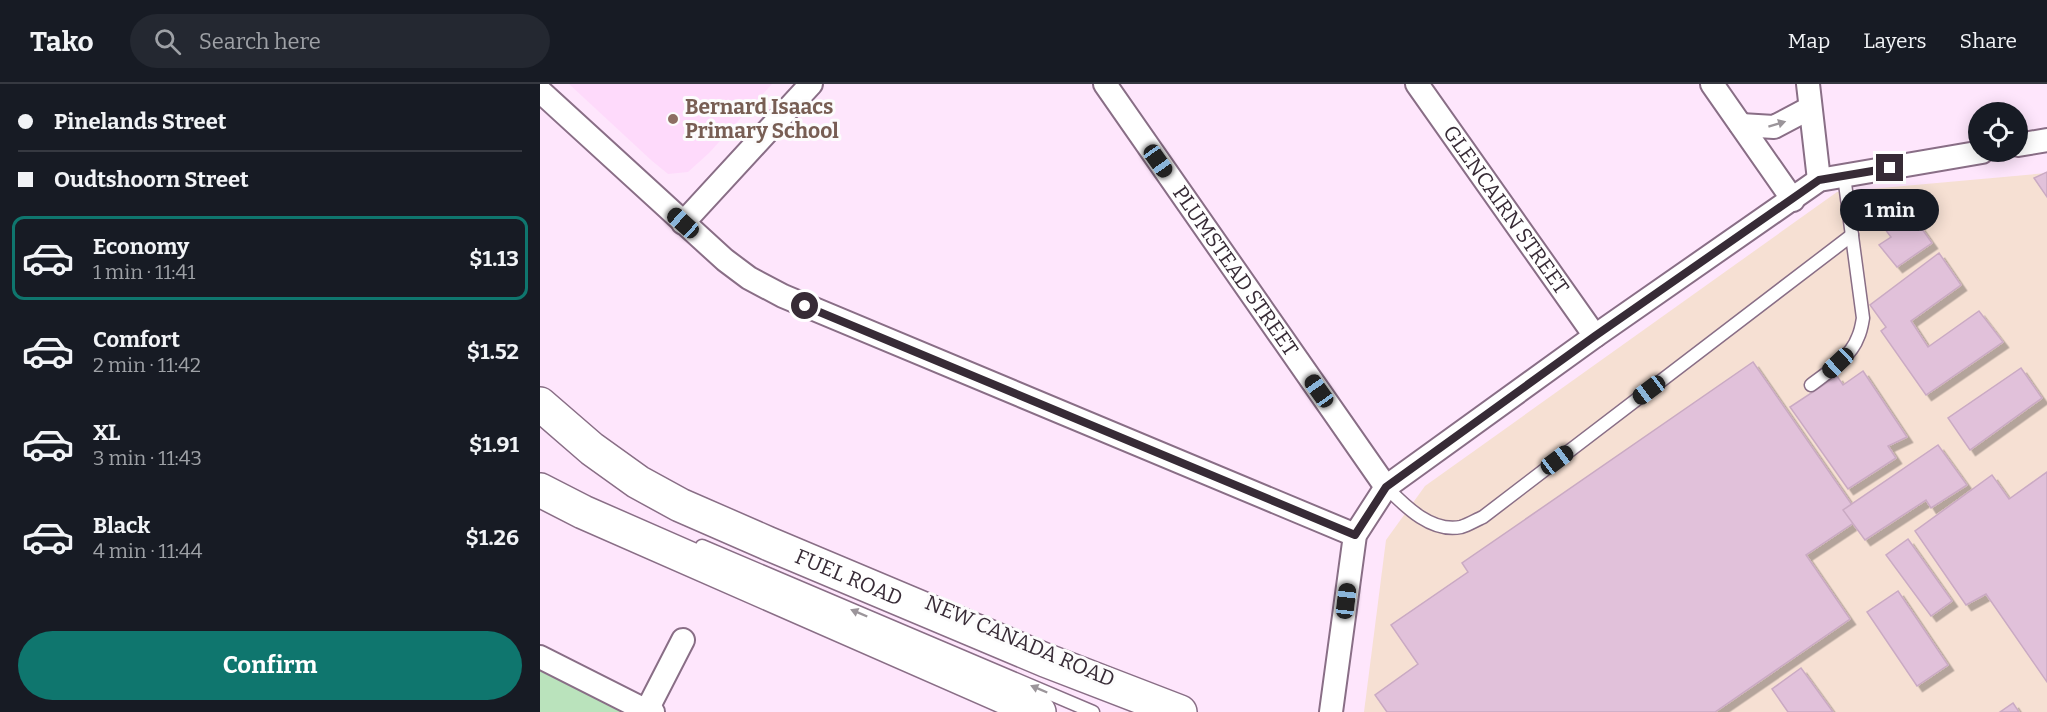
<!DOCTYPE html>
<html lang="en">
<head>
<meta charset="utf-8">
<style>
	:root { --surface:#171b24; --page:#242831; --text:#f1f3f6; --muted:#9ea1a6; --line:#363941; --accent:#0f766e }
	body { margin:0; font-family:Bitter,serif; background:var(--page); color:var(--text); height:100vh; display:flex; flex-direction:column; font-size:22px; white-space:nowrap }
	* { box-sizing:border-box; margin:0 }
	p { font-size:20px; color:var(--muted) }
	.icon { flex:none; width:33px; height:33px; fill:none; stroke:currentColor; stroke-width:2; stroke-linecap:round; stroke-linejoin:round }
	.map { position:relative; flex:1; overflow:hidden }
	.panel { display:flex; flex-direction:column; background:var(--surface); width:540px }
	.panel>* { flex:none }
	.guide { display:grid; align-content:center; height:132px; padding:0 18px; background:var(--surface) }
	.buttons { position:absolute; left:1428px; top:18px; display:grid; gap:12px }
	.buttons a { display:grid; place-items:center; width:60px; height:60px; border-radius:50%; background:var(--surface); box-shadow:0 3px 15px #0003; font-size:30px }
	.end { position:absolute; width:27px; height:27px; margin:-14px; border:8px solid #372b36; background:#fff; box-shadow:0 0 0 3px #fff }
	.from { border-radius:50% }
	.bubble { position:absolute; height:42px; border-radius:21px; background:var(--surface); box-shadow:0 3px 15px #0003; font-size:20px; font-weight:700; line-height:42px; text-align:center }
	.car { position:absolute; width:18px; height:36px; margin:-18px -9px; border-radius:8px; box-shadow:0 0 4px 2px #0007; background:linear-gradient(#222 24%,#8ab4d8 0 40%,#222 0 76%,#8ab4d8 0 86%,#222 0) }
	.guide b { display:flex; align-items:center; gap:21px; height:57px; font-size:22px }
	.guide b+b { border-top:2px solid var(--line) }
	.guide i { width:15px; height:15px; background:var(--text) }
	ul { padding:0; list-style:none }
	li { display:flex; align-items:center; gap:18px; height:84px; margin:0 12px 9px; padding:0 6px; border:3px solid transparent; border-radius:12px }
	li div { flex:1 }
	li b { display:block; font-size:22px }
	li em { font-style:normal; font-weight:700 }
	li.current { border-color:var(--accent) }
	li>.icon { width:54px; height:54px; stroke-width:1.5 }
	.action { display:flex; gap:12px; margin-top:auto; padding:12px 18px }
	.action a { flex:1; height:69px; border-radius:36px; background:var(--accent); color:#fff; font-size:24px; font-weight:700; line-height:69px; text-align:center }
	header { display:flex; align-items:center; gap:36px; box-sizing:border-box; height:84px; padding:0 30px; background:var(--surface); border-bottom:2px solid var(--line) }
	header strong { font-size:28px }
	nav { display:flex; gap:33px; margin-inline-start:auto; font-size:21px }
	.search { width:420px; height:54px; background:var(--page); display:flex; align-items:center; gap:15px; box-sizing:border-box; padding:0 21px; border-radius:33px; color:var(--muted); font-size:22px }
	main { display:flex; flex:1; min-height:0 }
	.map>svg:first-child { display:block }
	.built { fill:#fedafb }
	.medical { fill:#f6e0d3 }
	.green { fill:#bae3bc }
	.building { fill:#e1c1da; stroke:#caaac3; stroke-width:1.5; filter:url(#shadow) }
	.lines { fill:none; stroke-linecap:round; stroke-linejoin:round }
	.service-casing { stroke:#896e86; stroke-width:15 }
	.minor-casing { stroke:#896e86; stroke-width:26 }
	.secondary-casing { stroke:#896e86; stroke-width:36 }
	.service { stroke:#fff; stroke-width:12 }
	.minor { stroke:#fff; stroke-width:22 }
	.secondary { stroke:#fff; stroke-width:33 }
	.oneway { fill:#9b959a }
	.route { stroke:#372b36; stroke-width:8 }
	.education-dot { fill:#8d6e63; stroke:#fcfcfc; stroke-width:2 }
	.labels { text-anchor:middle; stroke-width:6; stroke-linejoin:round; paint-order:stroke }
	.education-label { font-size:21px; font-weight:bold; fill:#785e54; stroke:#fcfcfc; text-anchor:start }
	.street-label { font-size:21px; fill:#372b36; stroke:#fcfcfc }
</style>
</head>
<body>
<header>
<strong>Tako</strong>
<div class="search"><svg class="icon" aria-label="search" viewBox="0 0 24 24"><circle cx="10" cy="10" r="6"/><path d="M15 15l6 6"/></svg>Search here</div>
<nav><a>Map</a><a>Layers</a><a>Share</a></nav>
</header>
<main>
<section class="panel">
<div class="guide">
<b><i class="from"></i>Pinelands Street</b>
<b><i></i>Oudtshoorn Street</b>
</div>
<ul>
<li class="current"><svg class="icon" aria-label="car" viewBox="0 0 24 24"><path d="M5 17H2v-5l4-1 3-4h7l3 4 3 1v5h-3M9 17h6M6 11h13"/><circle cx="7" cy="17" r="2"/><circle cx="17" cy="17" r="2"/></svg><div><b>Economy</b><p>1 min · 11:41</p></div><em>$1.13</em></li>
<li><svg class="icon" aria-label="car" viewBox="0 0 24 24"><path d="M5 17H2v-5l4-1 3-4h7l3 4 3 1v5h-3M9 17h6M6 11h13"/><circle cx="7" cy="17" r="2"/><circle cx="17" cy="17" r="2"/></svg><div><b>Comfort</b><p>2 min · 11:42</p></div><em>$1.52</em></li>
<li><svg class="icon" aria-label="car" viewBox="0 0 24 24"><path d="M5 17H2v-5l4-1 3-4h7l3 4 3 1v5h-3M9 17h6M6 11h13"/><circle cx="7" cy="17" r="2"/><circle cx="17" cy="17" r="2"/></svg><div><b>XL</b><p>3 min · 11:43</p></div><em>$1.91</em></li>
<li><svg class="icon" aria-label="car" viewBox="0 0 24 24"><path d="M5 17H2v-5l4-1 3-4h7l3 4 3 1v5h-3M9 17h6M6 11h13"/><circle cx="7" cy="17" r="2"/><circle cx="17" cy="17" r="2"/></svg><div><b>Black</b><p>4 min · 11:44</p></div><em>$1.26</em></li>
</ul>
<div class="action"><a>Confirm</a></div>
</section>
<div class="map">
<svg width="1507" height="628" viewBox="0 0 1507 628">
	<defs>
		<filter id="shadow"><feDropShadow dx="5.5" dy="5.5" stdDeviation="0" flood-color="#0004"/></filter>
	</defs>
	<rect width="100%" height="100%" fill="#fee6fc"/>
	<!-- built -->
	<polygon class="built" points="29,0 232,0 169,69 148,88 128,90 111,76"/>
	<!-- medical -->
	<polygon class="medical" points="1507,89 1507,628 824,628 846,456 885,402 1297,108"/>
	<!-- green -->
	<polygon class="green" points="0,578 89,620 82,628 0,628"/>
	<!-- building -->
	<g class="building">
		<polygon points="1507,88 1507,113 1494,94"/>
		<polygon points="1362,115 1367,123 1374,118 1383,133 1377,138 1392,159 1357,183 1339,161 1351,153 1335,132"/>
		<polygon points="1399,169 1421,201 1371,237 1388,263 1439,227 1463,258 1386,311 1341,247 1346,243 1330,221"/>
		<polygon points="1213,278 1321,434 1266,471 1310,535 1175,628 847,628 835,611 878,580 851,541 928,488 922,479"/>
		<polygon points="1481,284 1502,314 1430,366 1408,334"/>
		<polygon points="1323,287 1367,353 1348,362 1356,374 1308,405 1250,323 1297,292 1303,301"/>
		<polygon points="1398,361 1427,401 1391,424 1386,416 1325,456 1303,426"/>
		<polygon points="1507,388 1507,598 1446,510 1426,521 1375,447 1452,391 1469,415"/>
		<polygon points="1368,455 1412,517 1391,532 1346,471"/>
		<polygon points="1358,507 1408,581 1377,602 1327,528"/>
		<polygon points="1261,584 1293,628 1248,628 1232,605"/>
		<polygon points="1473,619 1479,628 1460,628"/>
	</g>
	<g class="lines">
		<defs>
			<g id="service">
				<path d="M1271,301C1287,289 1311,273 1318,253C1321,247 1322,240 1323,234L1304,92"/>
				<path d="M846,403C865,422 891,449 921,443C928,441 936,436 943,433L1312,151"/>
				<polyline points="162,462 553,628"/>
			</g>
			<g id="minor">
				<path id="s1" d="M565,0L846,403"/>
				<path id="s2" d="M877,0L1055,252"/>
				<polyline points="1172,0 1253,116"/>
				<polyline points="1268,0 1279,96"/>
				<polyline points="0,7 185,176 209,194 243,212 815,451"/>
				<polyline points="1201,41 1234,43 1270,24"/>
				<polyline points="1478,61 1507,56"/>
				<polyline points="143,139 271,0"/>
				<polyline points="0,573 107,627 113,628"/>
				<polyline points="106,628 143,556"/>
				<polyline points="791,628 815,451 846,403 1055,252 1279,96 1442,68"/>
			</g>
			<g id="secondary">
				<path id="s3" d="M0,320L52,365L98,398L140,421L227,459L505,576L640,628"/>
				<polyline points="0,406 43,428 499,628"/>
			</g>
		</defs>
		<!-- service casing -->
		<use href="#service" class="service-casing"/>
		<!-- minor casing -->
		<use href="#minor" class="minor-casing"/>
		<!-- secondary casing -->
		<use href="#secondary" class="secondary-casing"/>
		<!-- service -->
		<use href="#service" class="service"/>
		<!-- minor -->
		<use href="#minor" class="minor"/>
		<!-- secondary -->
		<use href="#secondary" class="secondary"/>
	</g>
	<!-- one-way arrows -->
	<defs><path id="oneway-solid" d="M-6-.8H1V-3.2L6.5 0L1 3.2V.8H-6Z" transform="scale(1.5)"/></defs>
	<g class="oneway">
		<use href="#oneway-solid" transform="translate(1237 40) rotate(-17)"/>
		<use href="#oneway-solid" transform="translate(319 529) rotate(-157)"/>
		<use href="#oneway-solid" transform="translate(499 605) rotate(-157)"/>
	</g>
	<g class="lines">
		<!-- route -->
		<polyline class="route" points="265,222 815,451 846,403 1055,252 1279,96 1350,84"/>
	</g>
	<!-- markers -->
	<circle class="education-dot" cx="133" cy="35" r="6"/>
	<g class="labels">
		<!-- education labels -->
		<g class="education-label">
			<text x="145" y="30">Bernard Isaacs<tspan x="145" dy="24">Primary School</tspan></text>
		</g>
		<!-- street labels -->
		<g class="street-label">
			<text dy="7" stroke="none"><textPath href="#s2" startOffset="154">GLENCAIRN STREET</textPath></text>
			<text dy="7" stroke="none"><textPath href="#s1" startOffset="228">PLUMSTEAD STREET</textPath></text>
			<text dy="7" stroke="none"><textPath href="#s3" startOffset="357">FUEL ROAD</textPath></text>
			<text transform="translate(480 557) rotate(23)" y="7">NEW CANADA ROAD</text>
		</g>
	</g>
</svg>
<div class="buttons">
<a><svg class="icon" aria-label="locate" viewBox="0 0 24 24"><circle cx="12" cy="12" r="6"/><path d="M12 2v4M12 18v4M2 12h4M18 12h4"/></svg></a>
</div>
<i class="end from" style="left:265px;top:222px"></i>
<i class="end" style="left:1350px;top:84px"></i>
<div class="bubble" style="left:1300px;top:105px;width:99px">1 min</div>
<i class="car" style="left:618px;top:77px;rotate:145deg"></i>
<i class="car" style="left:143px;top:139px;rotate:312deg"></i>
<i class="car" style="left:1298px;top:279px;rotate:227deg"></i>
<i class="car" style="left:1109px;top:306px;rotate:233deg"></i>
<i class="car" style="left:779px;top:307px;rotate:325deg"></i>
<i class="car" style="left:1017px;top:376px;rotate:53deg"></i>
<i class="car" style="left:806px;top:517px;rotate:7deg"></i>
</div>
</main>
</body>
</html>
